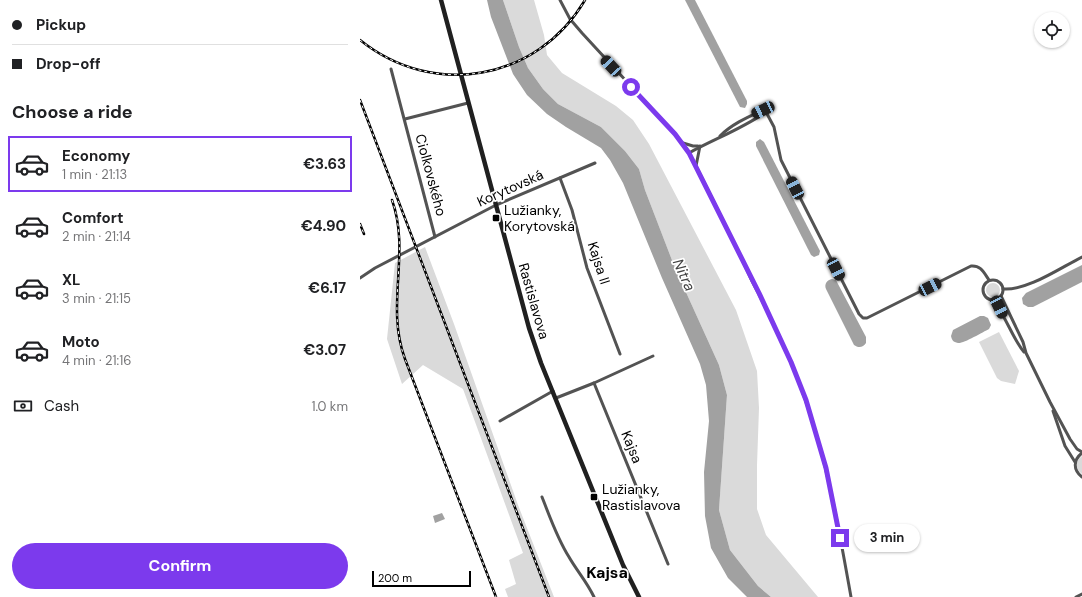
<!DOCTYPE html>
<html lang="en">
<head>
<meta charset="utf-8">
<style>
	:root { --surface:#fff; --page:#f2f2f2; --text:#202124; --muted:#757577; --line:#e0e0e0; --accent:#7c3aed }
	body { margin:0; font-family:"DM Sans",sans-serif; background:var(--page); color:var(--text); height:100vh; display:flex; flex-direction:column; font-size:15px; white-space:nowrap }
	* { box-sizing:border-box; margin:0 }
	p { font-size:13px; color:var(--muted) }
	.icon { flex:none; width:22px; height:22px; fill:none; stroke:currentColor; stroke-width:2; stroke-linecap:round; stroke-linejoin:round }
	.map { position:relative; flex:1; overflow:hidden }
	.sheet { display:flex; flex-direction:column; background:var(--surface); width:360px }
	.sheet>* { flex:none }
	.top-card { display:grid; align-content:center; height:88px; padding:0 12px; background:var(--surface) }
	.controls { position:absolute; left:674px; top:12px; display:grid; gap:8px }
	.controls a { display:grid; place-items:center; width:36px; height:36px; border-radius:50%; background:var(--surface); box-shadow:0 1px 3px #0004; font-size:20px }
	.scale { position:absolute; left:12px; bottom:10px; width:99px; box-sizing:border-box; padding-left:4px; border:2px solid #000; border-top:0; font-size:11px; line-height:14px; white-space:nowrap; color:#000; -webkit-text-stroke:3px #fff; paint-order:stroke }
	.end { position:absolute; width:18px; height:18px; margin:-9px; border:5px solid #7c3aed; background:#fff; box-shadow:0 0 0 2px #fff }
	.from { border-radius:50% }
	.bubble { position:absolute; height:28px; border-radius:14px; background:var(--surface); box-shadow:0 1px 3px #0004; font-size:13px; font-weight:700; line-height:28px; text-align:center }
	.car { position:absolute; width:12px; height:24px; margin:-12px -6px; border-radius:5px; box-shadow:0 0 3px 1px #0007; background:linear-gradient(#222 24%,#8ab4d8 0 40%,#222 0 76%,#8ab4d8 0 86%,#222 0) }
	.top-card b { display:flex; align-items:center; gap:14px; height:38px; font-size:15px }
	.top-card b+b { border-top:1px solid var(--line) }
	.top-card i { width:10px; height:10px; background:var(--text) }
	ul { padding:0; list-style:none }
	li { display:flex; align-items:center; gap:12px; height:56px; margin:0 8px 6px; padding:0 4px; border:2px solid transparent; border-radius:0px }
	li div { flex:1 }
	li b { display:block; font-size:15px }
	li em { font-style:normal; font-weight:700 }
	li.selected { border-color:var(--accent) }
	li>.icon { width:36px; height:36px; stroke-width:1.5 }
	h2 { padding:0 12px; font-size:18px; line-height:48px }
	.pay { display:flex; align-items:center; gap:10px; height:44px; padding:0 12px; font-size:15px }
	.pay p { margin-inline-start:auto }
	.button { display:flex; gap:8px; margin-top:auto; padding:8px 12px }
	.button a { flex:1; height:46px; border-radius:24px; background:var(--accent); color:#fff; font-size:16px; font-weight:700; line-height:46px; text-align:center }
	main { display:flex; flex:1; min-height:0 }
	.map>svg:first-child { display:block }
	.green { fill:#dadada }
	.water { fill:#a1a1a1 }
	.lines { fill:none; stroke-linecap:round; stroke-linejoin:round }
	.street { stroke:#535353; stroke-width:3 }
	.secondary { stroke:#202020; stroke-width:4.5 }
	.rail-casing { stroke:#000; stroke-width:2.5 }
	.rail { stroke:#fff; stroke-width:1; stroke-dasharray:3; stroke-linecap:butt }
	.route { stroke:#7c3aed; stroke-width:5 }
	.poi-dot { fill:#000; stroke:#fff; stroke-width:1.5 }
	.labels { text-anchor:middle; stroke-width:3.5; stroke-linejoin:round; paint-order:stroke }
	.street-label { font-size:14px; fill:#000; stroke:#fff }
	.poi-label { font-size:14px; fill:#000; stroke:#fff; text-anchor:start }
	.water-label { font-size:15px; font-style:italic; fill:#424242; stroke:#fff }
	.quarter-label { font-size:16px; font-weight:bold; fill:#000; stroke:#fff }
</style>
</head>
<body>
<main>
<section class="sheet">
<div class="top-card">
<b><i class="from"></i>Pickup</b>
<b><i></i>Drop-off</b>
</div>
<h2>Choose a ride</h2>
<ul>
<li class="selected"><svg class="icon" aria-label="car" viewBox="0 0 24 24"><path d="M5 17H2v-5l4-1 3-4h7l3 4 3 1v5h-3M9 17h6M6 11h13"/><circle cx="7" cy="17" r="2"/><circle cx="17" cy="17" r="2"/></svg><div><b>Economy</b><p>1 min · 21:13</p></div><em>€3.63</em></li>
<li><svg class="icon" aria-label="car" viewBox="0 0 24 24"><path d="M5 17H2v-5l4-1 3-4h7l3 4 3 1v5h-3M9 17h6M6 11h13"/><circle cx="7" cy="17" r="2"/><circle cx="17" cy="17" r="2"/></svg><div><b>Comfort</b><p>2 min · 21:14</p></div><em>€4.90</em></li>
<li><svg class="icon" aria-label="car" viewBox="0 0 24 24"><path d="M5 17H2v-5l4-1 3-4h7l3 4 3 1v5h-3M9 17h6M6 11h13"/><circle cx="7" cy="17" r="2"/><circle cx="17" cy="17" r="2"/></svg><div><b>XL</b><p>3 min · 21:15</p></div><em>€6.17</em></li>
<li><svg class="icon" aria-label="car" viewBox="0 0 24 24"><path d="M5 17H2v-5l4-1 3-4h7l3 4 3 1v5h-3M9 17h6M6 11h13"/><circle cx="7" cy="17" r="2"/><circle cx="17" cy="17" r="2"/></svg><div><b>Moto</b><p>4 min · 21:16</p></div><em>€3.07</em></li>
</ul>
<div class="pay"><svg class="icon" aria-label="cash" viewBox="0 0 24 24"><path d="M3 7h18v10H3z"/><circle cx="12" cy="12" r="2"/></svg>Cash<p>1.0 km</p></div>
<div class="button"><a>Confirm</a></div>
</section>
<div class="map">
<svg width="722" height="597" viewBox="0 0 722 597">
	<rect width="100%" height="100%" fill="#fff"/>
	<!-- green -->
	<g class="green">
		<polygon points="143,0 174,0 184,35 187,55 202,73 256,106 273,120 289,144 376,310 397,371 399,408 397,465 397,509 406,535 458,597 411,597 398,586 370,550 359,510 367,395 359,365 315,268 285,190 279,169 265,151 241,127 198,104 183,89 168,68 159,47"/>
		<polygon points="65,247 94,324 158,505 194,597 148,597 145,589 156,584 149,560 163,553 103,389 63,365 42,384 27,339 35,263"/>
		<circle cx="633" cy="290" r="7"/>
		<polygon points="639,332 659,371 655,384 641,381 637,378 619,342"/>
		<path d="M722,456V474C715,469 715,461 722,456Z"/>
	</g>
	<!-- water -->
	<g class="water">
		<polygon points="127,0 143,0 159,47 168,68 183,89 198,104 241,127 265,151 279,169 285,190 315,268 359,365 367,395 359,510 370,550 398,586 411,597 387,597 368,578 351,548 345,516 344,472 349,421 346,385 340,364 302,278 263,183 250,160 241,148 206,127 187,114 167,95 153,74 131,17"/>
		<polygon points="325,0 335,0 387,101 387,104 385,108 380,107"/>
		<polygon points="400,139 404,142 460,251 459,255 454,257 451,255 396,146 396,142"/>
		<polygon points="722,265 722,282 673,307 668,307 663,304 662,298 666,293"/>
		<path d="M472,279L476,280L478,284L506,337V343C503,348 498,348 494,345L466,289C464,284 467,280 472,279Z"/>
		<path d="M620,316H624L628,318L631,325L629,329C623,332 603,344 598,343C593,342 592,340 591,336L593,330Z"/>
		<polygon points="82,513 85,519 75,523 73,516"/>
	</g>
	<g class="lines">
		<!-- street -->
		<g class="street">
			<path d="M200,0L210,19L222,33L315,134L326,148L336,166C355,204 374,242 392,281C412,319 431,359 445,399C468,464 479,530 491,597"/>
			<polyline points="31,69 75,237"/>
			<path d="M406,112L414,127L421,160L499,314L503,318H507L611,266C621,265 624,273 629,280"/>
			<polyline points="45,119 108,103"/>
			<path d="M360,136C372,124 388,117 403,110L406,112"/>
			<polyline points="323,143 333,146 338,146"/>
			<path d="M329,153C354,139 382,129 406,112"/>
			<polyline points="336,166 340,146"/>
			<polyline points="200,178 212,210 227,268 260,354"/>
			<polyline points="0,278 15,268 136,205 235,163"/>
			<circle cx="633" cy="290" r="10"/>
			<path d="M643,289C667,291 700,268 722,257"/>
			<polyline points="641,296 663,342 666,353 690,402 710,439 717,449 722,452"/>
			<path d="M632,300C646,315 651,336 664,352"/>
			<polyline points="234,383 308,564"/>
			<polyline points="196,398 234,383 293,356"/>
			<polyline points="693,411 705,446 715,462"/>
			<polyline points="140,421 193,391"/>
			<path d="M722,453C713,460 713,470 722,477"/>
			<path d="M182,497C190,517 197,538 209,557C217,571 227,582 234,597"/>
			<polyline points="716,597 722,594"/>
		</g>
		<!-- secondary -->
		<polyline class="secondary" points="81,0 169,328 181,363 263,565 279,597"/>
		<defs>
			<g id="rail">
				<path d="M0,40C73,99 177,81 225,0"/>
				<polyline points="0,100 189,597"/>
				<path d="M32,200C51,253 25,305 45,359L136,597"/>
				<polyline points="0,224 4,234"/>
			</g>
		</defs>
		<!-- rail casing -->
		<use href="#rail" class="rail-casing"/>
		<!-- rail -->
		<use href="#rail" class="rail"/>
	</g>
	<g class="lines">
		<!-- route -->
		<polyline class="route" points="271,87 315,134 329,153 399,293 431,362 446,400 466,468 480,538"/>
	</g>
	<!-- markers -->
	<g class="poi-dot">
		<rect x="132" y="214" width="8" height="8" rx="2"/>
		<rect x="230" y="493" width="8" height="8" rx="2"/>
	</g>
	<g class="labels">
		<!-- street labels -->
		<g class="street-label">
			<text transform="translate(71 175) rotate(75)" y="5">Ciolkovského</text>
			<text transform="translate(150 188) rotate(-24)" y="5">Korytovská</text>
			<text transform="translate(239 263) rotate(72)" y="5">Kajsa II</text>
			<text transform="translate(174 301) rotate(74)" y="5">Rastislavova</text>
			<text transform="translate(272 447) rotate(68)" y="5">Kajsa</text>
		</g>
		<!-- poi labels -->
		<g class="poi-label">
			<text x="144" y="215">Lužianky,<tspan x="144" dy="16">Korytovská</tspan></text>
			<text x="242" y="494">Lužianky,<tspan x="242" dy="16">Rastislavova</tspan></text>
		</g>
		<!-- water labels -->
		<g class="water-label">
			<text transform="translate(324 275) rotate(66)" y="5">Nitra</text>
		</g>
		<!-- quarter labels -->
		<g class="quarter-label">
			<text x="247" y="578">Kajsa</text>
		</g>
	</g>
</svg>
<div class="controls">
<a><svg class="icon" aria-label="locate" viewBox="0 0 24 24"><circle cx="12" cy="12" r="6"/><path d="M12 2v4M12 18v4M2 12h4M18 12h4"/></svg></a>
</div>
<div class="scale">200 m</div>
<i class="end from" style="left:271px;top:87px"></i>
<i class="end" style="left:480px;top:538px"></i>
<div class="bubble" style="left:494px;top:524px;width:66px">3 min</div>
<i class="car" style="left:251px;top:66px;rotate:317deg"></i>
<i class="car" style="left:403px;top:110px;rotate:245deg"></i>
<i class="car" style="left:435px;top:188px;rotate:333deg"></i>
<i class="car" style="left:476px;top:269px;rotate:153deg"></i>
<i class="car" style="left:570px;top:287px;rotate:63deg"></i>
<i class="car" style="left:639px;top:307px;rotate:154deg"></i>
</div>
</main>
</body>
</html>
